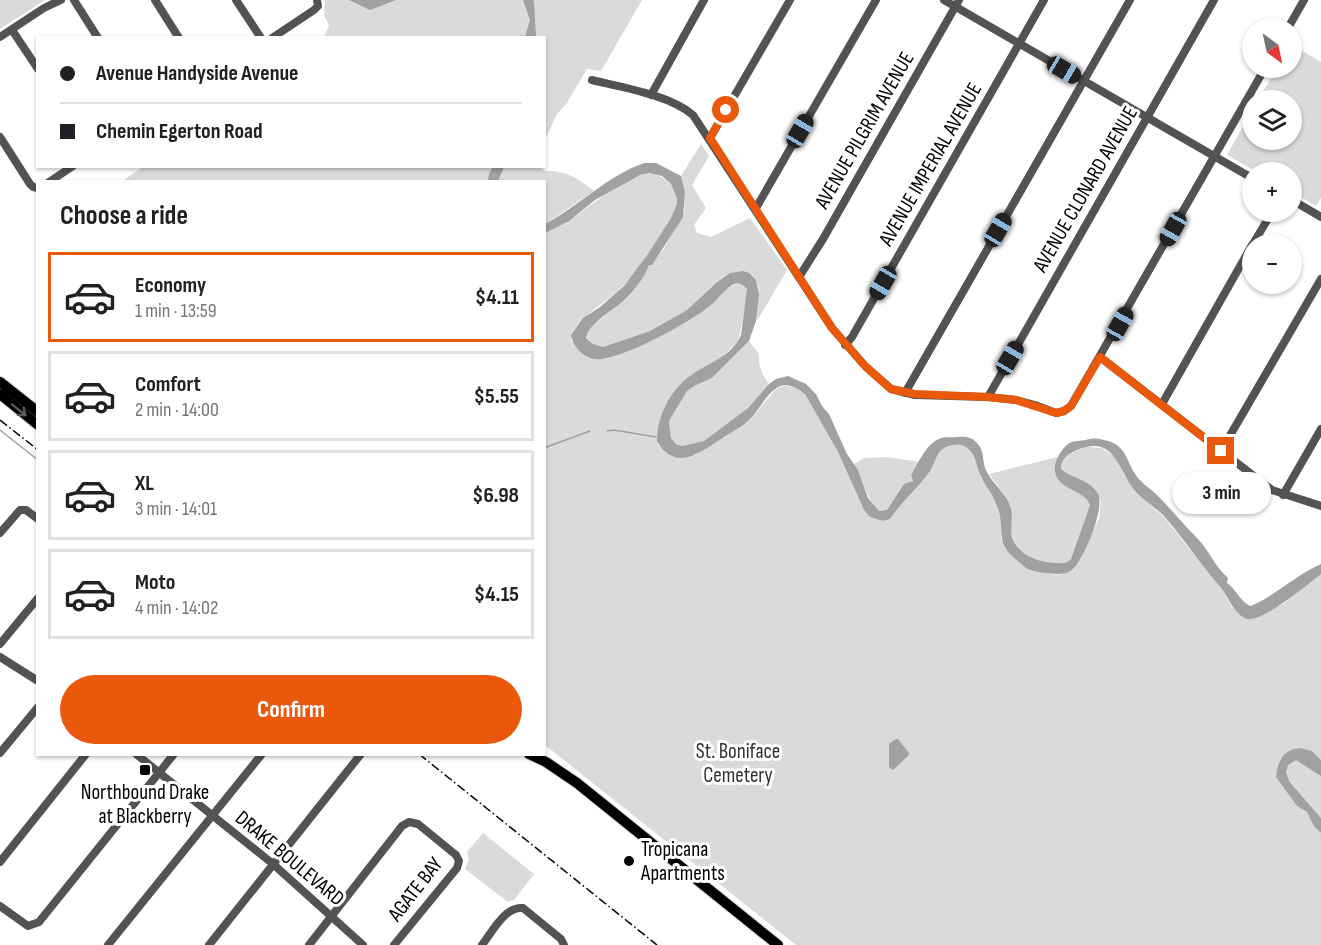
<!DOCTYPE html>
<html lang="en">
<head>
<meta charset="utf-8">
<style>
	:root { --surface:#fff; --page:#f6f6f6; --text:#202124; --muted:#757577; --line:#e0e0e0; --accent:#ea580c }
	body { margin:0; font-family:"Sofia Sans Condensed",sans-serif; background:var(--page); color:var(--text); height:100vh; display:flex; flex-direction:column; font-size:22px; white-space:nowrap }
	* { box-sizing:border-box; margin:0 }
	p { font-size:20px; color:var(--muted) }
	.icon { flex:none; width:33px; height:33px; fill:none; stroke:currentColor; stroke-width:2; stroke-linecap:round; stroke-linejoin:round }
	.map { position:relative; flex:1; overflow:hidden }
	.side { position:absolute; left:36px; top:180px; width:510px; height:576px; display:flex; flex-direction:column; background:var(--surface); border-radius:0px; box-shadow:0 2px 4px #0004 }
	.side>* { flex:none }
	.hud { position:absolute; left:36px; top:36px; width:510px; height:132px; border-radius:0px; box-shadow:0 2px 4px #0004; display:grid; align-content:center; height:132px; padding:0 24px; background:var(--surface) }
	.needle { width:39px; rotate:147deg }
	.tools { position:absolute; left:1242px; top:18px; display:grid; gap:12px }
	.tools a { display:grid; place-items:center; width:60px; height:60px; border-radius:50%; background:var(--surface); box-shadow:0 2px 4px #0004; font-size:30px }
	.end { position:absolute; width:27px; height:27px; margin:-14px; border:8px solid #ea580c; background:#fff; box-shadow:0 0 0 3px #fff }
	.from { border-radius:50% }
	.bubble { position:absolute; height:42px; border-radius:21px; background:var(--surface); box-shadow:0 2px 4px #0004; font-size:20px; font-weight:700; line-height:42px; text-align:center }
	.car { position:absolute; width:18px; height:36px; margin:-18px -9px; border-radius:8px; box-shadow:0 0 4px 2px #0007; background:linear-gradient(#222 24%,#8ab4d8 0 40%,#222 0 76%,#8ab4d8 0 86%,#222 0) }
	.hud b { display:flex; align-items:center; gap:21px; height:57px; font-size:22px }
	.hud b+b { border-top:2px solid var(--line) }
	.hud i { width:15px; height:15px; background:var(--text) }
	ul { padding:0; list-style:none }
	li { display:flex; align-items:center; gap:18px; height:90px; margin:0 12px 9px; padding:0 12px; border:3px solid var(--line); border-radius:0px }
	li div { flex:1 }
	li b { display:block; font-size:22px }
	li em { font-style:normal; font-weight:700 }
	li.active { border-color:var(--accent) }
	li>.icon { width:54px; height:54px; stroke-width:1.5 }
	h2 { padding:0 24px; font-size:27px; line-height:72px }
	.action { display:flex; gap:12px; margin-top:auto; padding:12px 24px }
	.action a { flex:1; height:69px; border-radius:36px; background:var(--accent); color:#fff; font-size:24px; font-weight:700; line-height:69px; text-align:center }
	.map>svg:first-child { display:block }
	.green { fill:#dadada }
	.water { fill:#a1a1a1 }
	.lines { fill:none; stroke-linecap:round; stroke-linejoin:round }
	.stream { stroke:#a1a1a1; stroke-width:1.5 }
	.major-casing { stroke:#dbdbdb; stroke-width:12 }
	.minor { stroke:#535353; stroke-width:8 }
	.major { stroke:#000; stroke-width:10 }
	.rail { stroke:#000; stroke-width:1.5; stroke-dasharray:9 3 1.5 3; stroke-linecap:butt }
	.oneway { stroke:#595959 }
	.route { stroke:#ea580c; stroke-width:8 }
	.poi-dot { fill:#000; stroke:#fff; stroke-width:2 }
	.labels { text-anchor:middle; stroke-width:6; stroke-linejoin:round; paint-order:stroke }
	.street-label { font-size:21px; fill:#000; stroke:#fff }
	.park-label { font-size:21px; fill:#313131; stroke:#fff }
	.poi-label { font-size:21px; fill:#000; stroke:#fff }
</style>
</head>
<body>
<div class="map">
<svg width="1321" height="945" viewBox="0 0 1321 945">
	<rect width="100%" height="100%" fill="#fff"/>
	<!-- green -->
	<g class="green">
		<polygon points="0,0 45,0 0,29"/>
		<polygon points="325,0 642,0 601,71 587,69 567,103 557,114 545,140 544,38 323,38 329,26 324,15"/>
		<polygon points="1292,45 1321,62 1321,198 1316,206 1292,192 1292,172 1257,172 1227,155 1252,110 1252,140 1292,140 1292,100 1258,100 1277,68 1292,68"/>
		<path d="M701,144L709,156L692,185L706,208L694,225L697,233L711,237L750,218L787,270L757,321C753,303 770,282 743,271L730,273L711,287L687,310L650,331L603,347L593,344L585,336L589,329L623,300L639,283L649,265L663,250L684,212L685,192L681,176Z"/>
		<path d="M144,166H539L544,171C565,170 578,178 594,191L545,224L544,182H121Z"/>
		<path d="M649,173C663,175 680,187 677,204C673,221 637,272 624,285C607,303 582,313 571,335V341L609,357C645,344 680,329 710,305C722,296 729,280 745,285L748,294L738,342L716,362L691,375L682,383L660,420L657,437L659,445L672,456L696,455L750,420L775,390L784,385L799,389L805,394L838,452L864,510L870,517L883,521L890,519L904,499L929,472L937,455L943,448L949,445H961L973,452L975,457L981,477L997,505L1001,518V538L1013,556L1029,570L1056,575L1070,572L1077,562L1099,519L1101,501L1094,488L1061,469L1062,460L1069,454L1086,447L1102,448L1117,458L1123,473L1136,492L1164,517L1223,591L1232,607L1251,619L1283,604L1321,574V760L1312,751L1280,759L1276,776L1297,806L1307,812L1314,825L1321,833V945H796L545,745L544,233C552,228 562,225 570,220C592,205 623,178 649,173Z"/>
		<path d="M749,341L759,354C758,366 762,374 769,384L748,408L704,441L682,446L676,444L671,438L669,421L687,391L694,386L712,378Z"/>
		<path d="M887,457L920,462L911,475L913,482L904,484L887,510L879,511C865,497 864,480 854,464L864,458Z"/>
		<path d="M1058,457C1044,488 1082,485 1090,505L1071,559L1066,564C1044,564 1014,557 1011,530C1010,522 1012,514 1010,506C1006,494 996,484 989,474Z"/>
		<polygon points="1293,760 1299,760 1321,776 1321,818 1287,778 1286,768"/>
		<polygon points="483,833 534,874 514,900 508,902 465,869 469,860 467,852"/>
	</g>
	<!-- water -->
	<g class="water">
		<polygon points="349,0 396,0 370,10"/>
		<polygon points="523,0 533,0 534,2 536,37 525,37 530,20"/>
		<path d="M644,163H656L681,176L685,192L683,217L652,265H649C644,279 633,291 623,301C613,310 587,325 586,338L593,344L603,347L650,331L687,310L716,283L730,273L743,271L749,273L756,280L759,294L756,321L749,341L712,378L694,386L687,391L669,421L671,438L676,444L682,446L704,441L748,408L769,384L776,379L788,376L806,384L816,394L822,406L829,414L847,454L858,470L868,498L879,511L887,510L904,484L913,481L911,475C918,464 926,444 939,439C944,436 951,438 957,437C966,436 972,437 978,444C985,453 982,462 986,470C992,484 1008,494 1011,509C1014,521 1007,533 1016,545C1027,560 1048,564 1066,563L1071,559L1090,505C1084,489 1058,490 1055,472C1053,463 1061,449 1068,444C1074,440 1080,441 1086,440C1093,438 1096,438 1104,440C1129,445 1125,463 1139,479C1144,485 1151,489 1156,494C1170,508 1183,524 1197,538C1209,550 1215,567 1228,578L1227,583C1237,590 1240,602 1251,606C1276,595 1296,575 1321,564V574C1309,584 1261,623 1247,619C1234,614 1229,598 1221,588C1201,565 1184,539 1164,516C1155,507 1144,501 1136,492C1117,470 1116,434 1077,450C1068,454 1061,458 1061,469C1072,478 1092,481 1098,494C1106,507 1082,566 1069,572C1060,576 1040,573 1030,570C1026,569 1022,564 1019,562C992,541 1007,531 997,506C993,494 984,485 980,474C975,462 976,450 961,445C957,444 948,445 944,448C936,453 935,463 930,471C918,488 902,501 890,519L883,521L870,517L864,510L838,452L805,394C800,390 791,384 784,385C770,387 760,409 751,418C744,426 733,431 724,437C702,451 676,474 657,441C657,417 670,390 690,376C707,363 732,357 741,335L747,289C743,284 738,282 732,285C724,290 718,299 712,304C691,322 627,357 600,359C587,361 573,348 571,335L583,318L600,307L624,286L648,254L671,218L677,204V198L671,184L662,176L649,173L640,175L595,200L569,221L545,233V224C579,206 607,176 644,163Z"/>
		<polygon points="493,167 504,167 498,181 488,181 489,174"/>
		<polygon points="898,739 909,753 908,756 893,770 889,767 889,744 894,740"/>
		<path d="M1300,748L1312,751L1321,760V776L1296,760L1288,765L1286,772L1289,781L1321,818V833L1314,826L1307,812L1297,806L1276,777C1278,760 1283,750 1300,748Z"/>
	</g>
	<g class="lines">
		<!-- stream -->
		<g class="stream">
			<polyline points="0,430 38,460"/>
			<polyline points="607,431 614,430 656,437"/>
			<polyline points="544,448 590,431"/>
		</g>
		<defs>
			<g id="major">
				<polyline points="0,382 38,412"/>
				<polyline points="0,394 38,425"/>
				<polyline points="529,754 546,762 577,783 778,945"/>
			</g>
		</defs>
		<!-- major casing -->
		<use href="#major" class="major-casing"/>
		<!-- minor -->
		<g class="minor">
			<polyline points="74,0 98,38"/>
			<polyline points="155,0 179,38"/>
			<polyline points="236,0 261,38"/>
			<polyline points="944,0 1252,178"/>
			<polyline points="1288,28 1304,0"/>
			<polyline points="12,30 38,69"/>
			<polyline points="0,37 44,8 61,0"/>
			<polyline points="272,38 314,10 318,6 317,0"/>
			<path d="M592,80C621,87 670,95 693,115L832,328L865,366L891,389L915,395L988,397L1016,400L1035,405L1056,413L1064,411L1071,406L1265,68"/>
			<polyline points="651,95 704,0"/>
			<polyline points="0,137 30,184 33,187 38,188"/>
			<polyline points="710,138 790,0"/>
			<polyline points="49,182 73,166"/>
			<polyline points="1292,200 1321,217"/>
			<polyline points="756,208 876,0"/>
			<polyline points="1253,244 1272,212"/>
			<polyline points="799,277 823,239 959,0"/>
			<polyline points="845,345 852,337 1044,0"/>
			<polyline points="1100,357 1272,490 1321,506"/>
			<polyline points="905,393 1130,0"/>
			<polyline points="988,397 1214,0"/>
			<polyline points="1162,404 1252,245"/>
			<polyline points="1221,451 1321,279"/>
			<polyline points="1283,495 1321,429"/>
			<polyline points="0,533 20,510 26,510 38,519"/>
			<polyline points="0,644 38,598"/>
			<polyline points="0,657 38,681"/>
			<polyline points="0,753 38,707"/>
			<polyline points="136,754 273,864 363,945"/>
			<polyline points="0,862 86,754"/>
			<polyline points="0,906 28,926 39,922 174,754"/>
			<polyline points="108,945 262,754"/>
			<polyline points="209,945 361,754"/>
			<polyline points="309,945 402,826 409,822 418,824 456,855 459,861 457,868 394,945"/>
			<path d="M482,945C492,932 505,906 523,908L561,939L564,945"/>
		</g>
		<!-- major -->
		<use href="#major" class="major"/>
		<!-- rail -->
		<g class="rail">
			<polyline points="0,420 38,450"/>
			<polyline points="419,754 657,945"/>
		</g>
	</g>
	<!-- one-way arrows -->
	<defs><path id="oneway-shaft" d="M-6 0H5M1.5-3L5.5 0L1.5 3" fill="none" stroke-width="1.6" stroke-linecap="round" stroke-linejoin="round" transform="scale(1.5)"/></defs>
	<use class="oneway" href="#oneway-shaft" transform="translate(19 410) rotate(39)"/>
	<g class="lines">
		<!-- route -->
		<polyline class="route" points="726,110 710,138 832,328 865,366 891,389 915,394 988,397 1016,400 1056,413 1064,411 1071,406 1100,357 1221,451"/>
	</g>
	<!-- markers -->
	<g class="poi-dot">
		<rect x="139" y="764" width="12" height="12" rx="3"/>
		<circle cx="629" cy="861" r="6"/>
	</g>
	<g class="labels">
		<!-- street labels -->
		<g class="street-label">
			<text transform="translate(864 130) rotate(-60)" y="7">AVENUE PILGRIM AVENUE</text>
			<text transform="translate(930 164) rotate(-60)" y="7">AVENUE IMPERIAL AVENUE</text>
			<text transform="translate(1085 189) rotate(-60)" y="7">AVENUE CLONARD AVENUE</text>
			<text transform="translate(290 858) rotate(40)" y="7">DRAKE BOULEVARD</text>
			<text transform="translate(415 889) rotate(-52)" y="7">AGATE BAY</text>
		</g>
		<!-- park labels -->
		<g class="park-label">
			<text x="738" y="758">St. Boniface<tspan x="738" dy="24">Cemetery</tspan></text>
		</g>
		<!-- poi labels -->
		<g class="poi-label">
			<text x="145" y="799">Northbound Drake<tspan x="145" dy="24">at Blackberry</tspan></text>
			<text x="641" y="856" text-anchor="start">Tropicana<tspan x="641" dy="24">Apartments</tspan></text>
		</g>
	</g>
</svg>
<div class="tools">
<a><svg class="needle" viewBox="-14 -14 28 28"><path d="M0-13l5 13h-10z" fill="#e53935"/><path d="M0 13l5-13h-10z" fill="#757577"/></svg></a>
<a><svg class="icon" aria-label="layers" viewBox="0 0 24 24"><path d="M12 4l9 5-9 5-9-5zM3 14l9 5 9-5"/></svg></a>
<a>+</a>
<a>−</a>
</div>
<i class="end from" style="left:726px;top:110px"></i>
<i class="end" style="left:1221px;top:451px"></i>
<div class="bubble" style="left:1172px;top:472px;width:99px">3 min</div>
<i class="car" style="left:1064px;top:70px;rotate:120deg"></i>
<i class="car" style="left:800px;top:131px;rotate:30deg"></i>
<i class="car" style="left:1173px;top:229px;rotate:209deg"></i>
<i class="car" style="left:998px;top:230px;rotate:30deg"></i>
<i class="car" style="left:883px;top:283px;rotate:210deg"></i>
<i class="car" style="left:1120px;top:324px;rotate:29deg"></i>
<i class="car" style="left:1010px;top:358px;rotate:30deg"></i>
<div class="hud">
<b><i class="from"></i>Avenue Handyside Avenue</b>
<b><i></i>Chemin Egerton Road</b>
</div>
<section class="side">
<h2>Choose a ride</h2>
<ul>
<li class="active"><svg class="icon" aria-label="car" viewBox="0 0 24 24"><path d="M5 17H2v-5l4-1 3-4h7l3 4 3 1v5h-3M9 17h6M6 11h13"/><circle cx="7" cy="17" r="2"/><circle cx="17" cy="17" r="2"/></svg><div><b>Economy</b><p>1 min · 13:59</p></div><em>$4.11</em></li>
<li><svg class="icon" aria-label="car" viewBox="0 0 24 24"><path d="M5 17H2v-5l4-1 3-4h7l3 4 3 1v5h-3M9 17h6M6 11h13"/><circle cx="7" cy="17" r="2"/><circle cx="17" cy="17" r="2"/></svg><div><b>Comfort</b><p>2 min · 14:00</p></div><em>$5.55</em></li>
<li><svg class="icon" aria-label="car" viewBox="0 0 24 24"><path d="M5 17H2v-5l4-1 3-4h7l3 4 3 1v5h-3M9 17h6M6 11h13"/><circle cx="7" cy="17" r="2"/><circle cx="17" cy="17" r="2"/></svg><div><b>XL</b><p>3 min · 14:01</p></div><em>$6.98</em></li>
<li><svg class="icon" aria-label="car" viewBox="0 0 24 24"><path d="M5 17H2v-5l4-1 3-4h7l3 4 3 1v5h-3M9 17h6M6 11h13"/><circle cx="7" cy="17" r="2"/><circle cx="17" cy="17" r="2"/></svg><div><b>Moto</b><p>4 min · 14:02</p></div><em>$4.15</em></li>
</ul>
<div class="action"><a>Confirm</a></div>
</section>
</div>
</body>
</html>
